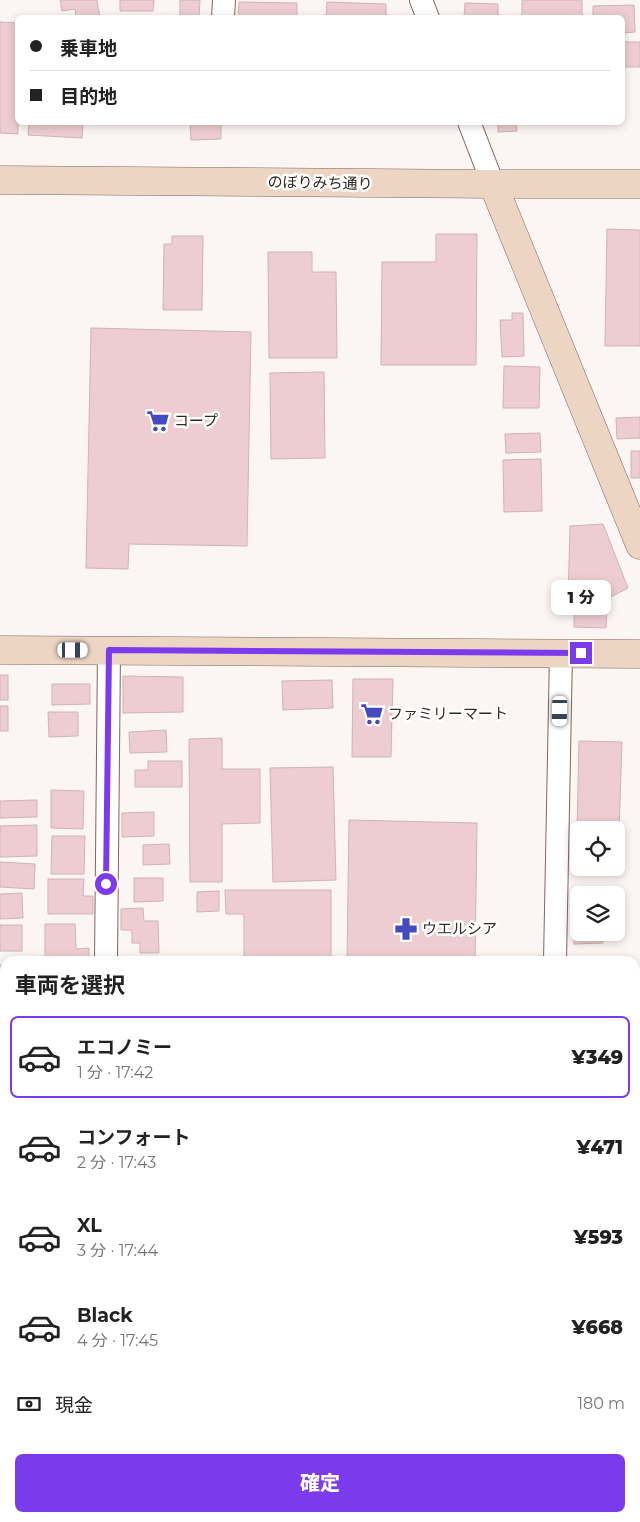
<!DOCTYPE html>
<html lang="ja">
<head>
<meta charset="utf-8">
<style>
	:root { --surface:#fff; --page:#f2f2f2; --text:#222; --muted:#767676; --line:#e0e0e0; --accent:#7c3aed }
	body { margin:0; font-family:Montserrat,"Noto Sans JP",sans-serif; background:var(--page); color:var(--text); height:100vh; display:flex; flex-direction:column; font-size:19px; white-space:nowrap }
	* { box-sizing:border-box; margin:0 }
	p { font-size:16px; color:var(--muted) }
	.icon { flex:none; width:28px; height:28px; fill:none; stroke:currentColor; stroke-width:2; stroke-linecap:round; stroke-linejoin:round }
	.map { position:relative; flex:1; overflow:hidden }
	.side { position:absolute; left:0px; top:956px; width:640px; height:566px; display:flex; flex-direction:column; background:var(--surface); border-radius:15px 15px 0 0; box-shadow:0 2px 8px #0003 }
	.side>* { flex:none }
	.banner { position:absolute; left:15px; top:15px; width:610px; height:110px; border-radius:8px; box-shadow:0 2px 8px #0003; display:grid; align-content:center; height:110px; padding:0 15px; background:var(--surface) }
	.buttons { position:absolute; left:570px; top:821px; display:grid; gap:10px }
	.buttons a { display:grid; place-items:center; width:55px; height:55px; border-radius:8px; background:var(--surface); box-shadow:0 2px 8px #0003; font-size:25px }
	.end { position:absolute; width:22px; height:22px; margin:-11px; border:6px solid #7c3aed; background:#fff; box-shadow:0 0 0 2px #fff }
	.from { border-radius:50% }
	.bubble { position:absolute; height:35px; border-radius:8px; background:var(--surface); box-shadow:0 2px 8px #0003; font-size:16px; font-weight:800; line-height:35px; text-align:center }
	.car { position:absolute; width:15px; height:30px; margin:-15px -8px; border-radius:6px; box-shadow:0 0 4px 1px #0007; background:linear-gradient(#fff 24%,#345 0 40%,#fff 0 76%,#345 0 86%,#fff 0) }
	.banner b { display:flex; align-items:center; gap:18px; height:48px; font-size:19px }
	.banner b+b { border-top:1px solid var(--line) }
	.banner i { width:12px; height:12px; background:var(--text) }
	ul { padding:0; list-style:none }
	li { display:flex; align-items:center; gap:15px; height:82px; margin:0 10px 8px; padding:0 5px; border:2px solid transparent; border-radius:8px }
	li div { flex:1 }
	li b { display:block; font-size:19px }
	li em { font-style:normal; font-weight:800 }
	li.active { border-color:var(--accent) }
	li>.icon { width:45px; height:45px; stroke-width:1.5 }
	h2 { padding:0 15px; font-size:22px; line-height:60px }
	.pay { display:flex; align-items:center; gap:12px; height:55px; padding:0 15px; font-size:19px }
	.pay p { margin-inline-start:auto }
	.cta { display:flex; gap:10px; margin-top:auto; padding:10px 15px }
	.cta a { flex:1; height:58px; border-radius:8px; background:var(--accent); color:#fff; font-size:20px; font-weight:800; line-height:58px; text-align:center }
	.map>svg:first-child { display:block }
	.building { fill:#edcdd1; stroke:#d1b2b6 }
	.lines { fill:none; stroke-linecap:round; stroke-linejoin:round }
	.street-casing { stroke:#816660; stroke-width:24 }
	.secondary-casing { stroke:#816660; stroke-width:29 }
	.street { stroke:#fff; stroke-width:22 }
	.secondary { stroke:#edd5c4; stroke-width:28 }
	.route { stroke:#7c3aed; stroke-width:6 }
	.labels { text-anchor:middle; stroke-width:5; stroke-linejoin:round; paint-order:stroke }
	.street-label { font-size:15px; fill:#342826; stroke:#fff }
	.poi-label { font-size:15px; fill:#342826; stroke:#fff; text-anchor:start }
</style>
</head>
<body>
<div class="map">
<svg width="640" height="1522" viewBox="0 0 640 1522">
	<rect width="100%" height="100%" fill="#fbf5f3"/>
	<!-- building -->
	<g class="building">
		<polygon points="60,0 97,0 100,18 76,18 75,9 62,11"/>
		<polygon points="120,0 154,0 153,11 120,11"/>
		<polygon points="180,0 200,0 199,18 180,18"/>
		<rect x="522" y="0" width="60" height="18"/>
		<polygon points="239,2 297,3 297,18 238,18"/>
		<polygon points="327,2 386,4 386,18 326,18"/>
		<polygon points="465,3 498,4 498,18 464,18"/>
		<polygon points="634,5 635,32 622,33 622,18 593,18 593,6"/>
		<polygon points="0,22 18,23 18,134 0,133"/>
		<rect x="622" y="42" width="18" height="25"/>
		<polygon points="29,122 83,122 82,138 28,135"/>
		<polygon points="190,122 221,122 221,139 191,140"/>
		<polygon points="498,122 516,122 517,131 498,132"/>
		<polygon points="607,229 640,230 640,346 605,346"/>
		<polygon points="436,234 477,234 476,365 381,365 382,262 436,262"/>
		<polygon points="172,236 203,236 202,310 163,310 164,244 172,244"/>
		<polygon points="268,252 312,252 312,272 336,272 337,358 269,358"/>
		<polygon points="512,313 523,313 524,356 502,357 500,320 512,320"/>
		<polygon points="91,328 251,332 247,546 129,544 128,569 86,568"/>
		<polygon points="504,366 540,367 539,408 503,408"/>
		<polygon points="324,372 325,458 271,459 270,373"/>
		<polygon points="640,417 640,438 617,439 616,418"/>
		<polygon points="540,433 541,452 506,453 505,434"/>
		<rect x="631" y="451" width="9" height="27"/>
		<polygon points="541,459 542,511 504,512 503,460"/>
		<polygon points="603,524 628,588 607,599 568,598 570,526"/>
		<polygon points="574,606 607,607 606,628 574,627"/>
		<rect x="0" y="675" width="8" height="25"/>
		<polygon points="123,676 183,677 183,712 123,713"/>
		<polygon points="353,679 393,679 391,757 352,757"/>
		<polygon points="332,680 333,708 283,710 282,681"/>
		<polygon points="52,684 90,684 90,704 52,705"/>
		<rect x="0" y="706" width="8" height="25"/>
		<polygon points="48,712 78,712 78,736 49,737"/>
		<polygon points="166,730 167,752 130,753 129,732"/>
		<polygon points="222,738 222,769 260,769 260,823 222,824 222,882 190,882 189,739"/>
		<polygon points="579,741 622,742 619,832 616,832 616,830 577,831"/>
		<polygon points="148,761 182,761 182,787 135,787 135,770 148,770"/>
		<polygon points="333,767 336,880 273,882 270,768"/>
		<polygon points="51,790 84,791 83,829 51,828"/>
		<polygon points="37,800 37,817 0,818 0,801"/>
		<polygon points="154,812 154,836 122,837 122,813"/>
		<polygon points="349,820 477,823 475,961 347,961"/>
		<polygon points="37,825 37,856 0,857 0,826"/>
		<polygon points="52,836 85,836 84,874 51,874"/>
		<polygon points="169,844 170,864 143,865 143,845"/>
		<polygon points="0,862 35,864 34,889 0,887"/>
		<polygon points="134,878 163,878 163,901 134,902"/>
		<polygon points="48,879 84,879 83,896 93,896 93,914 48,914"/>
		<polygon points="225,890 331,890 331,961 244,961 244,914 226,914"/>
		<polygon points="219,891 219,911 197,912 197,892"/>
		<polygon points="22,893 23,918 0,919 0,894"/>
		<polygon points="574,902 579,902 579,932 603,932 603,943 574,944"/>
		<polygon points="143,908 144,921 158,921 159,953 140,953 140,943 132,943 132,930 121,930 121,909"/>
		<polygon points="45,924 75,924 76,949 89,948 89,961 45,961"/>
		<rect x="0" y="925" width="22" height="26"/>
		<polygon points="0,965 5,965 5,989 0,988"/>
		<rect x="0" y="993" width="5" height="26"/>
		<rect x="0" y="1041" width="5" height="27"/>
		<rect x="0" y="1149" width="5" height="62"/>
		<rect x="635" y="1203" width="5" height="26"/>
		<rect x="0" y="1221" width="5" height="28"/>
		<rect x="635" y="1257" width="5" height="30"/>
		<rect x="0" y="1265" width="5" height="20"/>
		<polygon points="0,1295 5,1295 5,1325 0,1324"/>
		<rect x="0" y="1334" width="5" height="29"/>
		<rect x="0" y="1371" width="5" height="24"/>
		<polygon points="640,1408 640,1445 635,1445 635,1409"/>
		<rect x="134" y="1518" width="39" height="4"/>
		<rect x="187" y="1518" width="41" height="4"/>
		<rect x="499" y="1518" width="56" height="4"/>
	</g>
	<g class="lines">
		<defs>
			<g id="street">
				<polyline points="421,0 428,18"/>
				<polyline points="223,18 224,0"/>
				<polyline points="469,122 493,184"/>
				<polyline points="106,961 109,651"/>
				<polyline points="555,961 561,653"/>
				<polyline points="0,1126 5,1126"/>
				<polyline points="635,1127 640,1127"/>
				<polyline points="0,1465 5,1465"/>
				<polyline points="635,1467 640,1467"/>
			</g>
			<g id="secondary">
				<polyline points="0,180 493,184 640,184"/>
				<polyline points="493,184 640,545"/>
				<polyline points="0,650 640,654"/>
			</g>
		</defs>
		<!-- street casing -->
		<use href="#street" class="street-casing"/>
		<!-- secondary casing -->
		<use href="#secondary" class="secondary-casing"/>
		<!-- street -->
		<use href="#street" class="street"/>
		<!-- secondary -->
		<use href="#secondary" class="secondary"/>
	</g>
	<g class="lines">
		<!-- route -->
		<polyline class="route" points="106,884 109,650 581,653"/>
	</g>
	<!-- icons -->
	<defs>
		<symbol id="supermarket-bare" viewBox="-9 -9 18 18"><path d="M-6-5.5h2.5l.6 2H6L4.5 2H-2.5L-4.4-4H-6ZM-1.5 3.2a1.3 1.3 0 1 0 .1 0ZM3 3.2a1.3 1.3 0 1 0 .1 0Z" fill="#444abf" stroke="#fff" stroke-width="2.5" paint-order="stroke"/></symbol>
		<symbol id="pharmacy-bare" viewBox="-9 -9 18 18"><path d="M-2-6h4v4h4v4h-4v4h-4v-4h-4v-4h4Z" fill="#444abf" stroke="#fff" stroke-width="2.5" paint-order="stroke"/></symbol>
	</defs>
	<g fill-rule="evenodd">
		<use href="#supermarket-bare" x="142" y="405" width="32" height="32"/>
		<use href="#supermarket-bare" x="356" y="698" width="32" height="32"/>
		<use href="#pharmacy-bare" x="390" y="913" width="32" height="32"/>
	</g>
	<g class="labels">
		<!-- street labels -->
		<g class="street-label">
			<text transform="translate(320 183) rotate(1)" y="5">のぼりみち通り</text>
		</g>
		<!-- poi labels -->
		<g class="poi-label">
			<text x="174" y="426">コープ</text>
			<text x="388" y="719">ファミリーマート</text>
			<text x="422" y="934">ウエルシア</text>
		</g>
	</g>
</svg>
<div class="buttons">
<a><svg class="icon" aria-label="locate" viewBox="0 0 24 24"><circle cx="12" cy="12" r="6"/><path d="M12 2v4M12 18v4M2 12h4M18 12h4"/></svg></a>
<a><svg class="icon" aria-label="layers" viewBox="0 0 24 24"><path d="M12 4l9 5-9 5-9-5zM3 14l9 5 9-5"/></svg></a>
</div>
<i class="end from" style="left:106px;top:884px"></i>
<i class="end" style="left:581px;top:653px"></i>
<div class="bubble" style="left:551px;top:580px;width:60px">1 分</div>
<i class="car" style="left:73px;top:650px;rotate:90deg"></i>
<i class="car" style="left:560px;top:711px;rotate:181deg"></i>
<div class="banner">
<b><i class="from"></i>乗車地</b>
<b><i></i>目的地</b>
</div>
<section class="side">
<h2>車両を選択</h2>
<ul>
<li class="active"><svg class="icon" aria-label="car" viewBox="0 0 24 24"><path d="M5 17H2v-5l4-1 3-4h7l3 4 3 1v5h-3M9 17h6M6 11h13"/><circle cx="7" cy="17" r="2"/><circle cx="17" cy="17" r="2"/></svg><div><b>エコノミー</b><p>1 分 · 17:42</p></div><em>¥349</em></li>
<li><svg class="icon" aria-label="car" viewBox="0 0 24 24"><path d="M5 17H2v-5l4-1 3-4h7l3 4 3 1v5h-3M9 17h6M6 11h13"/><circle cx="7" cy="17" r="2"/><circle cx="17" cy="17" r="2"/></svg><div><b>コンフォート</b><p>2 分 · 17:43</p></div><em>¥471</em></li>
<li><svg class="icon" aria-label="car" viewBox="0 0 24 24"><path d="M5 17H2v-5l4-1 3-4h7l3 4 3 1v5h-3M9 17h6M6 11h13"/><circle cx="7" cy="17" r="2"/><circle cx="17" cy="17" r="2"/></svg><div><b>XL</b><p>3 分 · 17:44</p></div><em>¥593</em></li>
<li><svg class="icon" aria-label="car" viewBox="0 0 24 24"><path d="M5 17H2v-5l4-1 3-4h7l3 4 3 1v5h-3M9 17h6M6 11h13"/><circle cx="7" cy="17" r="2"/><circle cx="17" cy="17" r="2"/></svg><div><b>Black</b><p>4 分 · 17:45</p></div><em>¥668</em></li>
</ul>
<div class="pay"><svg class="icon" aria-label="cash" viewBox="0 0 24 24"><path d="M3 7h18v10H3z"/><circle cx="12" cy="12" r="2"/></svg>現金<p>180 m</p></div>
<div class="cta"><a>確定</a></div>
</section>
</div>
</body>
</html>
